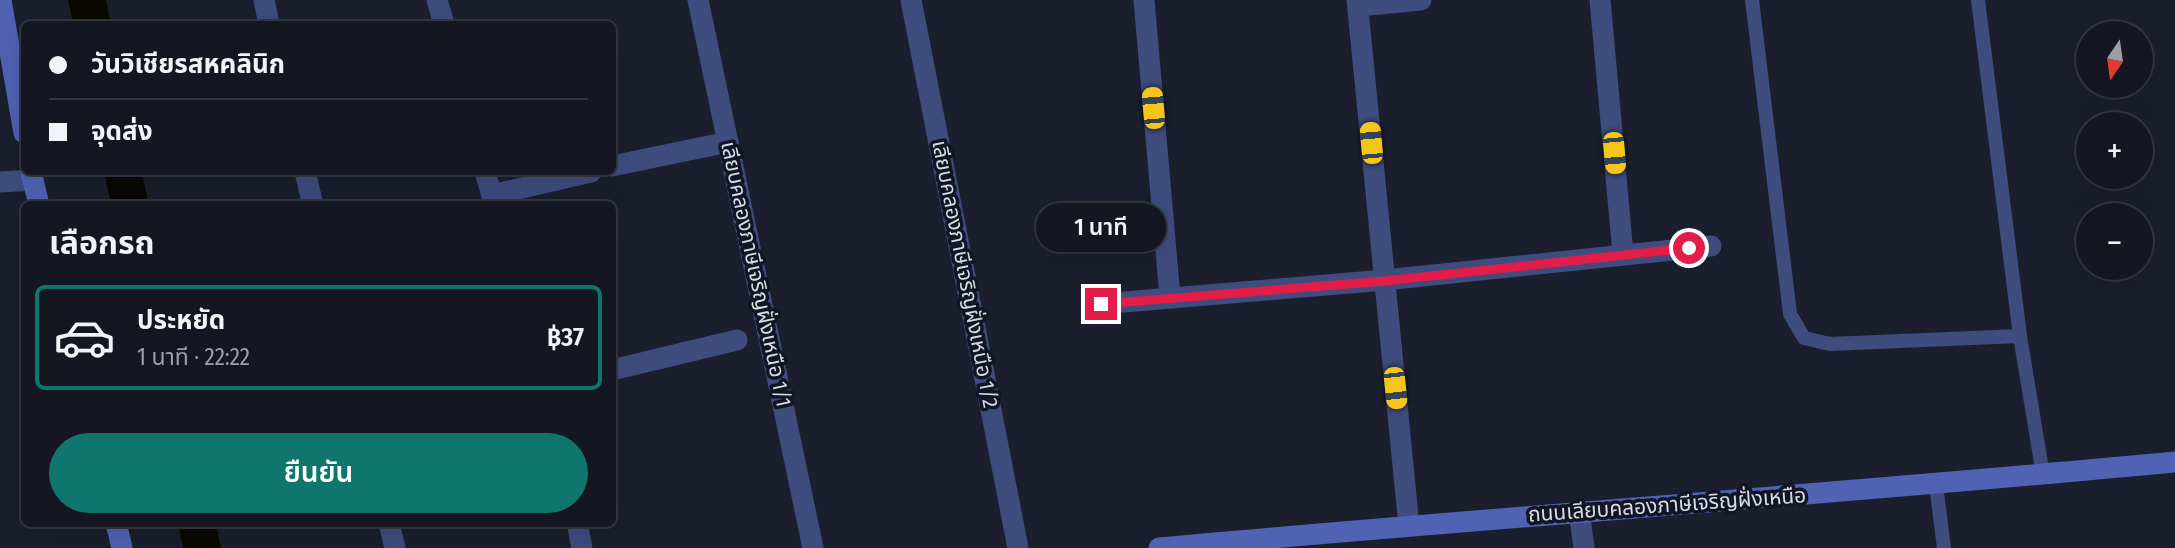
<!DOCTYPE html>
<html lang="th">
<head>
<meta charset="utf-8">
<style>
	:root { --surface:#141722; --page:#1d202a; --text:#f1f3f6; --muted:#9d9fa5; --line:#333640; --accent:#0f766e }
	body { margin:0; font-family:"Fira Sans Condensed","Noto Sans Thai",sans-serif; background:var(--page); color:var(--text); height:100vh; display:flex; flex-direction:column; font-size:26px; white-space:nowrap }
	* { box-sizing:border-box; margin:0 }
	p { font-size:23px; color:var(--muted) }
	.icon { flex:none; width:38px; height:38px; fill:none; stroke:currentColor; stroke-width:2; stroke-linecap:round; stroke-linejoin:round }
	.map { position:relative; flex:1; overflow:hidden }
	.drawer { position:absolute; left:21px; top:201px; width:595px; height:326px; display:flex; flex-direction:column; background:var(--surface); border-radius:10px; box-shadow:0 7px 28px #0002,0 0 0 2px var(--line) }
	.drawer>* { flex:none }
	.guide { position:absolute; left:21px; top:21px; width:595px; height:154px; border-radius:10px; box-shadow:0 7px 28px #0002,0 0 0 2px var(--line); display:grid; align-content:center; height:154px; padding:0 28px; background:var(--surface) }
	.needle { width:46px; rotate:193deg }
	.controls { position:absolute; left:2076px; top:21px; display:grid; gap:14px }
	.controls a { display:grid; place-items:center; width:77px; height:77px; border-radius:50%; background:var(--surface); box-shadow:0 7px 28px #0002,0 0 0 2px var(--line); font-size:35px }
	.end { position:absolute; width:32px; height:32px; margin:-16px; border:9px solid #e11d48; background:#fff; box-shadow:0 0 0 4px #fff }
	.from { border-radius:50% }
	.bubble { position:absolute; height:49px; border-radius:24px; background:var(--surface); box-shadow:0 7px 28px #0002,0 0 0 2px var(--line); font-size:23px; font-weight:600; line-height:49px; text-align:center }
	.car { position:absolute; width:21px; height:42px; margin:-21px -10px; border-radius:9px; box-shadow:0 0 5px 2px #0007; background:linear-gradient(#f5c518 24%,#345 0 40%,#f5c518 0 76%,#345 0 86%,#f5c518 0) }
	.guide b { display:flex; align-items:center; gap:24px; height:66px; font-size:26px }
	.guide b+b { border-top:2px solid var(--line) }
	.guide i { width:18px; height:18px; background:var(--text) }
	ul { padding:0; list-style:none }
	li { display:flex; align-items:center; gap:21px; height:105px; margin:0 14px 10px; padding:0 14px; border:4px solid transparent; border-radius:10px }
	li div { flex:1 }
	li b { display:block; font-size:26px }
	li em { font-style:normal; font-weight:600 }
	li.active { border-color:var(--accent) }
	li>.icon { width:63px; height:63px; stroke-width:1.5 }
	h2 { padding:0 28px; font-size:32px; line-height:84px }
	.primary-button { display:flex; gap:14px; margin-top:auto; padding:14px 28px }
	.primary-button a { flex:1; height:80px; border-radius:42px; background:var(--accent); color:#fff; font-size:28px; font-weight:600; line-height:80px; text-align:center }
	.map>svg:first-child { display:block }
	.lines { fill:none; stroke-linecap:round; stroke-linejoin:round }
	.canal { stroke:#090801; stroke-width:37 }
	.service { stroke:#3e4c7e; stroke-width:14 }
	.minor { stroke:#3e4c7e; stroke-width:21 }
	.secondary { stroke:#4f62b3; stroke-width:21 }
	.route { stroke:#e11d48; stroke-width:9 }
	.labels { text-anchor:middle; stroke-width:7; stroke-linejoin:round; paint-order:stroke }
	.street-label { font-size:21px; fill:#d7dbe4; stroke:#121624 }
</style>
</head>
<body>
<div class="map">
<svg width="2175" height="548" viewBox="0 0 2175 548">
	<rect width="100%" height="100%" fill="#1b1f2d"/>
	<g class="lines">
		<!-- canal -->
		<g class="canal">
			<polyline points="87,0 92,24"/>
			<polyline points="123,172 130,205"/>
			<polyline points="197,523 202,548"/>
		</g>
		<!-- service -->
		<g class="service">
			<polyline points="1752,0 1790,314 1804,338 1830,344 2020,336"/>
			<polyline points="1978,0 2020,336 2043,475"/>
			<polyline points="1936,485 1944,548"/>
		</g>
		<!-- minor -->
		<g class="minor">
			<polyline points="264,0 269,24"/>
			<polyline points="437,0 444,24"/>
			<polyline points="698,0 813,548"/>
			<polyline points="911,0 1018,548"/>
			<polyline points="1144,0 1170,297"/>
			<polyline points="1357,0 1409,526"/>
			<polyline points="1600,0 1623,254"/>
			<polyline points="1358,6 1421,0"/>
			<polyline points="612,166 728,142"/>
			<polyline points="305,172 313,205"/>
			<polyline points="485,172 495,205"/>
			<polyline points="0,182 33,180"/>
			<polyline points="492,195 591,172"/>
			<polyline points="1101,304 1385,280 1711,246"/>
			<polyline points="612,370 737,340"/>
			<polyline points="1579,511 1584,548"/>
			<polyline points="389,523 395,548"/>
			<polyline points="577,523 582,548"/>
		</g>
		<!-- secondary -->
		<g class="secondary">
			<polyline points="1,0 24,133"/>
			<polyline points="31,172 39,205"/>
			<polyline points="116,523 122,548"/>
			<path d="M1159,548C1498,517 1837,494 2175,462"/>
		</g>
	</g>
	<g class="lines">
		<!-- route -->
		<polyline class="route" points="1101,304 1385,281 1689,248"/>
	</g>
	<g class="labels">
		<!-- street labels -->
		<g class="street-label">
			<text transform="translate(756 274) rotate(78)" y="7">เลียบคลองภาษีเจริญฝั่งเหนือ 1/1</text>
			<text transform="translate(965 274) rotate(79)" y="7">เลียบคลองภาษีเจริญฝั่งเหนือ 1/2</text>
			<text transform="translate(1667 505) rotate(-4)" y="7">ถนนเลียบคลองภาษีเจริญฝั่งเหนือ</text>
		</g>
	</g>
</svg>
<div class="controls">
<a><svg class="needle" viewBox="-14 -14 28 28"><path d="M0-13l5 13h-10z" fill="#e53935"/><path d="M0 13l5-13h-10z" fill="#9d9fa5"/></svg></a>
<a>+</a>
<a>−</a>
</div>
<i class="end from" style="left:1689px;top:248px"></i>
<i class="end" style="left:1101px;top:304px"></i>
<div class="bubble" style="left:1036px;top:203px;width:130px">1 นาที</div>
<i class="car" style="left:1153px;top:108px;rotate:355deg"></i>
<i class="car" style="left:1371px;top:143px;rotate:355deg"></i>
<i class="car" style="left:1614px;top:153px;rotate:175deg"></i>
<i class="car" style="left:1395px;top:388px;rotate:174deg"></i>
<div class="guide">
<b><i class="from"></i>วันวิเชียรสหคลินิก</b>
<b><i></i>จุดส่ง</b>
</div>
<section class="drawer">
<h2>เลือกรถ</h2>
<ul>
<li class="active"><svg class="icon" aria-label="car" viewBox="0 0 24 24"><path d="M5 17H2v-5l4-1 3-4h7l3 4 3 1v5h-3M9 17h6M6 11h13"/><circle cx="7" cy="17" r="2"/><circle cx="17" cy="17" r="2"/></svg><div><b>ประหยัด</b><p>1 นาที · 22:22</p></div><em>฿37</em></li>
</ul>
<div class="primary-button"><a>ยืนยัน</a></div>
</section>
</div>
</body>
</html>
